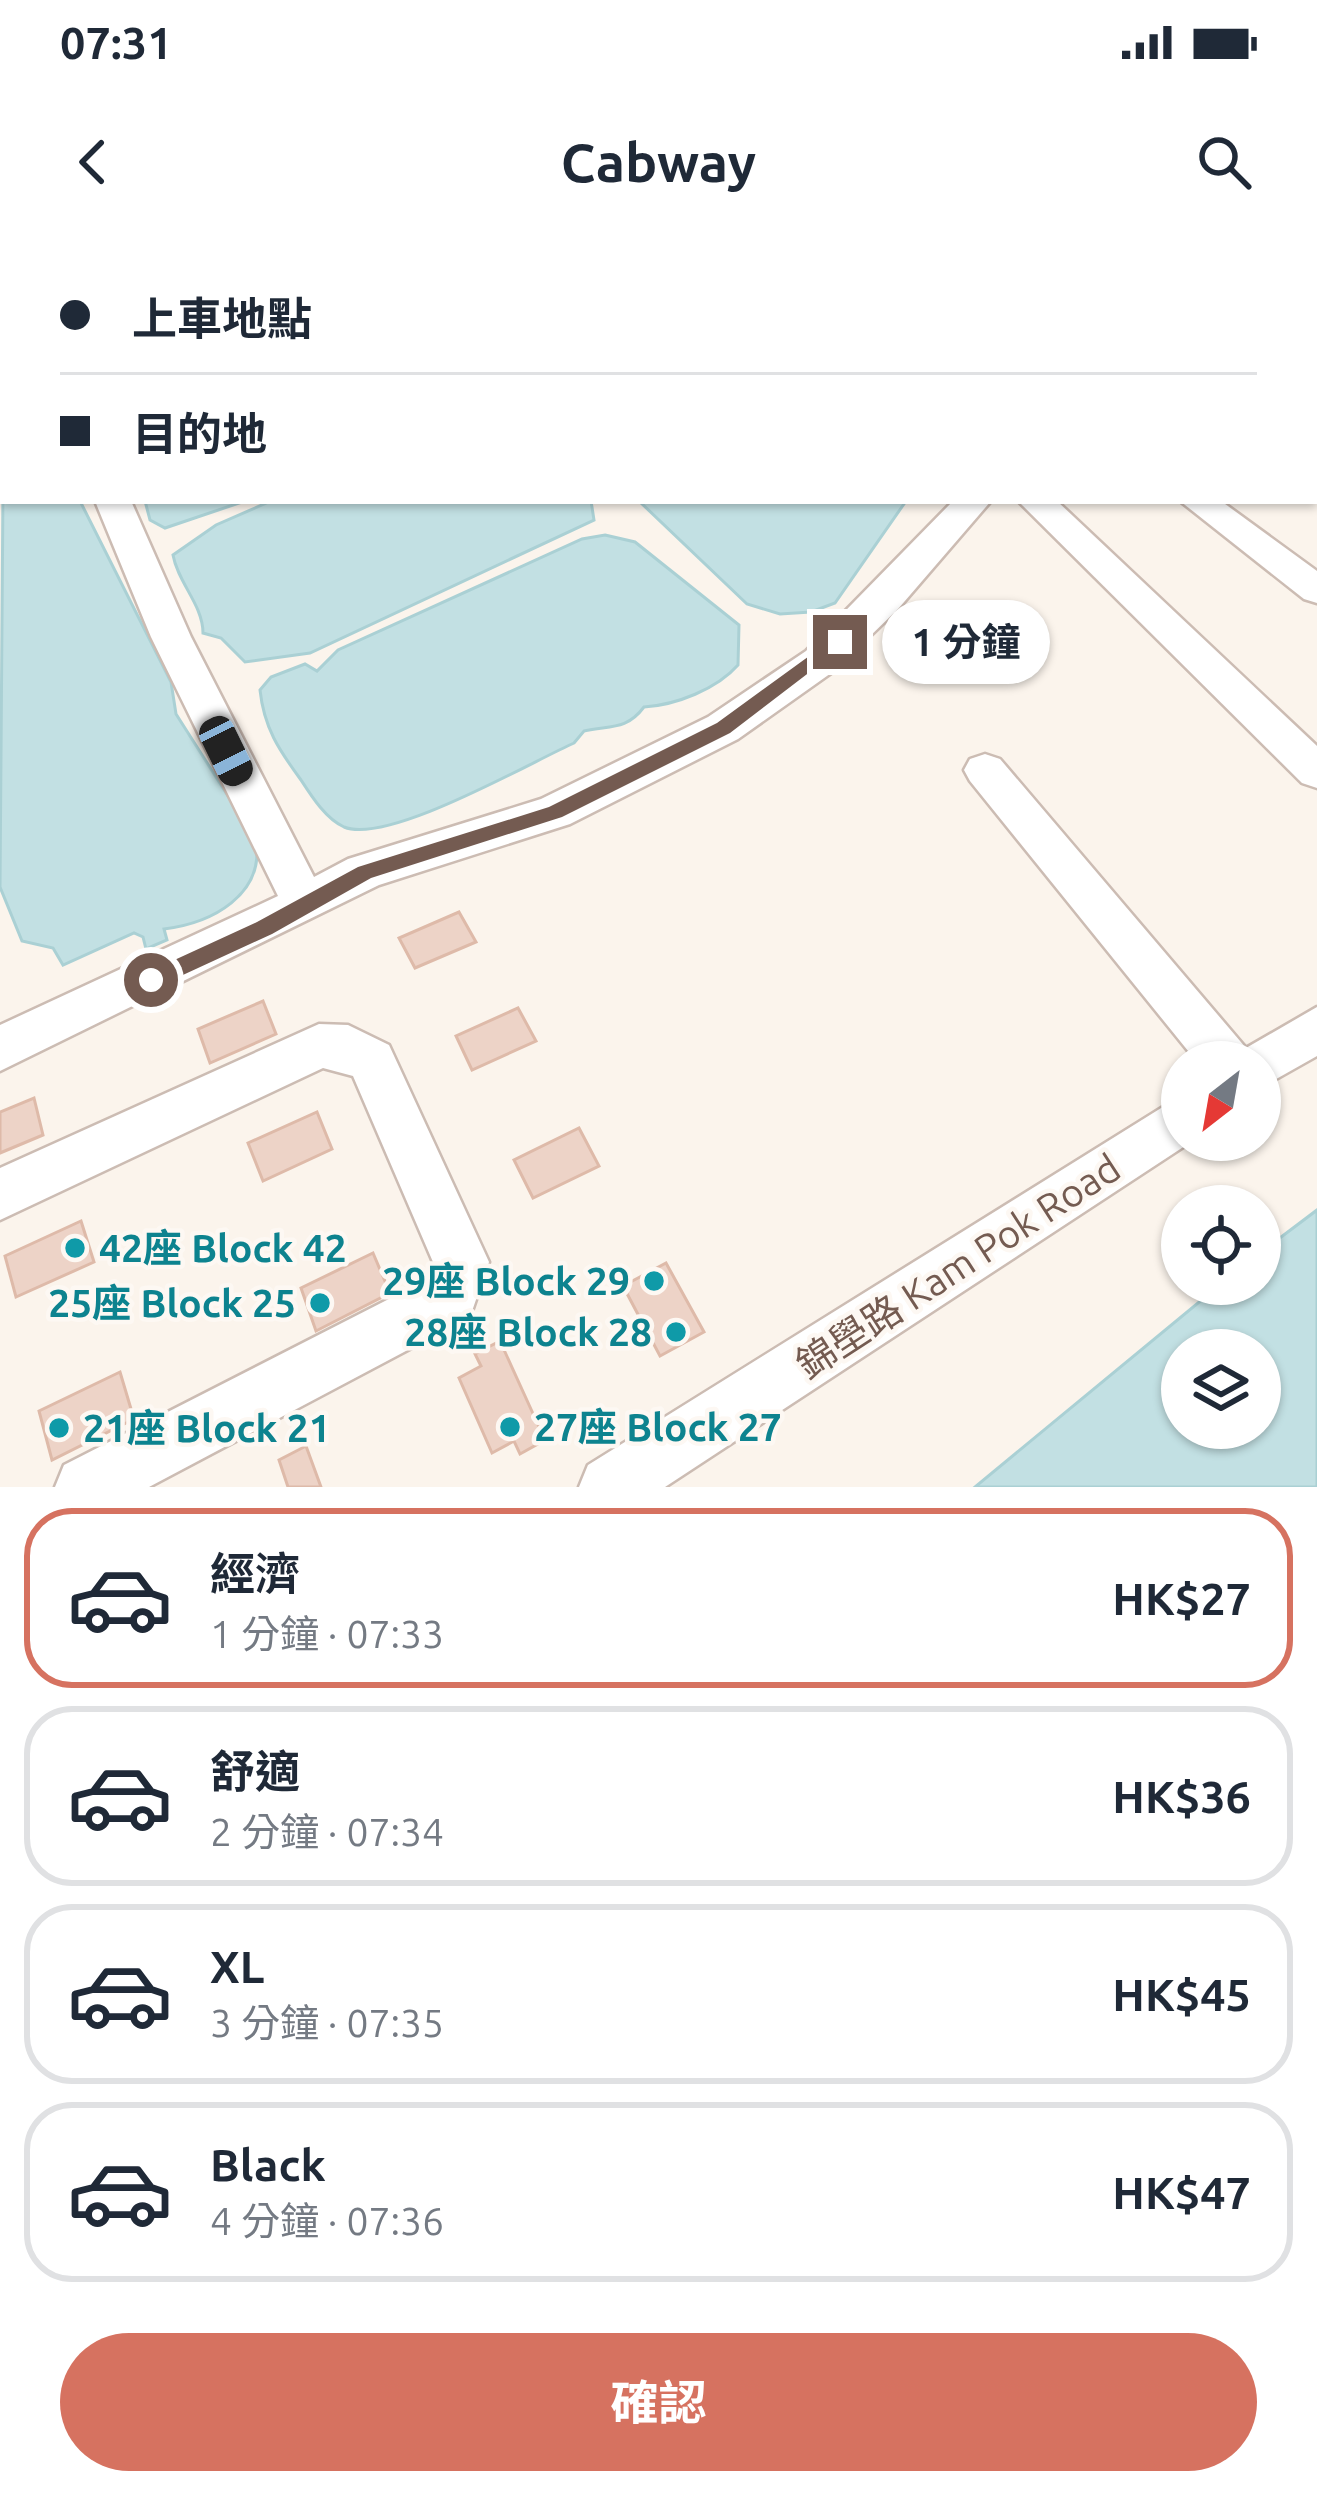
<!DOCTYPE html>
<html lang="zh-TW">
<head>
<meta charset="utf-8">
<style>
	:root { --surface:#fff; --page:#f6f6f7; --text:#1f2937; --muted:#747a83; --line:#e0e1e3; --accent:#d67260 }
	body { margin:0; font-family:Ubuntu,"Noto Sans TC",sans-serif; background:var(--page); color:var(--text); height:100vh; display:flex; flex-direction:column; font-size:45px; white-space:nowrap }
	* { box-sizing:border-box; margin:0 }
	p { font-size:39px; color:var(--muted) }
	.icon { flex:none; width:66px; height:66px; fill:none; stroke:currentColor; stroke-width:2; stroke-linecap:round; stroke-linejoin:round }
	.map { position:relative; height:1247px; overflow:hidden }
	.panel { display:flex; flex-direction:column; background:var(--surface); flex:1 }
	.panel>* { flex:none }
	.top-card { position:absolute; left:0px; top:0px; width:1317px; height:264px; box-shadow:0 3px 9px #0004; display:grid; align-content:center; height:264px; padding:0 60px; background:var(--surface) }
	.needle { width:78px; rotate:211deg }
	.tools { position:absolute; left:1161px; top:801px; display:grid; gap:24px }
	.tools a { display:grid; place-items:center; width:120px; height:120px; border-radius:50%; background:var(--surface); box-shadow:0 3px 9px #0004; font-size:60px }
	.end { position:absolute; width:54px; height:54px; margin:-27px; border:15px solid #745b51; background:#fff; box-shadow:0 0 0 6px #fff }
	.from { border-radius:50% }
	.bubble { position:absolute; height:84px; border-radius:42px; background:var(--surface); box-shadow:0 3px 9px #0004; font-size:39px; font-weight:700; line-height:84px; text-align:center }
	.car { position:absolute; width:36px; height:72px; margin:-36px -18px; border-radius:15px; box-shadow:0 0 9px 3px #0007; background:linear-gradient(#222 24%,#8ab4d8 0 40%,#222 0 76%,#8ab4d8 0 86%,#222 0) }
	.top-card b { display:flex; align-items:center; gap:42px; height:114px; font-size:45px }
	.top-card b+b { border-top:3px solid var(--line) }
	.top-card i { width:30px; height:30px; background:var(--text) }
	ul { padding:21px 0 0; list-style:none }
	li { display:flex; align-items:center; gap:36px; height:180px; margin:0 24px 18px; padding:0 36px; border:6px solid var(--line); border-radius:48px }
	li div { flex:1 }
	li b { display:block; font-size:45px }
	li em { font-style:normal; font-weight:700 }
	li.selected { border-color:var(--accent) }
	li>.icon { width:108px; height:108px; stroke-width:1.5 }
	.cta { display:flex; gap:24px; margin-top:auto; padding:24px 60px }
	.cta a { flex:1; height:138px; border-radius:72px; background:var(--accent); color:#fff; font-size:48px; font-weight:700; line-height:138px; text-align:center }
	.status { display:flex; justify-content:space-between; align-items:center; height:84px; padding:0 60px; background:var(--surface); direction:ltr }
	.status svg { height:33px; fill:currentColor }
	header { display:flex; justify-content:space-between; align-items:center; height:156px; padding:0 60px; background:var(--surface); font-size:54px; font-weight:700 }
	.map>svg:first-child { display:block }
	.water { fill:#c2e0e3; stroke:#aad0d4; stroke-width:3; fill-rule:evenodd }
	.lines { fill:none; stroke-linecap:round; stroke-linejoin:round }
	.stream { stroke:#aad0d4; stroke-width:8 }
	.building { fill:#edd3c7; stroke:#debaa9; stroke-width:3 }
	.minor-casing { stroke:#ccbcb3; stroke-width:5 }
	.minor { fill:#fff; fill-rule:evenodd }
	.route { fill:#745b51 }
	.culture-dot { fill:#0f9aa8; stroke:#fdf8f3; stroke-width:4.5 }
	.labels { text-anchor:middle; stroke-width:9; stroke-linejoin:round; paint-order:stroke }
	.near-culture-label { font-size:39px; font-weight:bold; fill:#0d838f; stroke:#fdf8f3; text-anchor:start }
	.near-street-label { font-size:39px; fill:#745b51; stroke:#fdf8f3 }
</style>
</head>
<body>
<div class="status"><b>07:31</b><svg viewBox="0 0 49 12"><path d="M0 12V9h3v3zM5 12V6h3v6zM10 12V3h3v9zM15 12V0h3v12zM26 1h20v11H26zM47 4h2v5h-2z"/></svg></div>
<header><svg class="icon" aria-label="back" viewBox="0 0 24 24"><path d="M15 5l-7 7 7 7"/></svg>Cabway<svg class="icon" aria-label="search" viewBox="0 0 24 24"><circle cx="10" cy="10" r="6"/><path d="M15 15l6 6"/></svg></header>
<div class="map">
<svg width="1317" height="1247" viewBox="0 0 1317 1247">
	<rect width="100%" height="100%" fill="#fbf4ec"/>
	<!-- water -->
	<g class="water">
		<path d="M3,247V261H80L171,442L176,474L256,600C265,655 212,683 164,689L167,700L146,709L143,697L134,693L63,725L53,708L22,701L0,647Z"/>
		<polygon points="145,261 245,261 165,288 150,280"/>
		<path d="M271,261H591L594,280L310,413L245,422L221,398L203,393C203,365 178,343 173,315L216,285Z"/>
		<polygon points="639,261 906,261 835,363 811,372 780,374 747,364"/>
		<path d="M605,295L635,302L739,385L738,425C717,449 676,465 644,467C626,491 609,485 584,491L574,503C529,523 388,605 344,587C326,579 312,557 301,540C279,510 264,488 260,450L271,437L305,424L317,431L338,410L582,299Z"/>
		<path d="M1317,970V1247H975L1221,1044H1260V1013ZM1182,1110H1260V1188H1182Z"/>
	</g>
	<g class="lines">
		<!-- stream -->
		<polyline class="stream" points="983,0 988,3"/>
	</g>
	<!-- building -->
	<g class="building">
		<polygon points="459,672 476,702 415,728 399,698"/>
		<polygon points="263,761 276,794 210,823 198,789"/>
		<polygon points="518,768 536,801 472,830 456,796"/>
		<polygon points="34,858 43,895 0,913 0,872"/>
		<polygon points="317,872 332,909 263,941 248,903"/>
		<polygon points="579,888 599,926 533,958 514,920"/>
		<polygon points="81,981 94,1022 16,1057 5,1016"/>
		<polygon points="373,1013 390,1053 316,1091 301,1048"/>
		<polygon points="666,1023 704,1092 660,1116 623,1046"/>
		<polygon points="500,1101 545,1200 520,1214 514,1201 492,1213 459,1138 481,1126 475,1114"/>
		<polygon points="120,1132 134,1179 52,1220 39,1171"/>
		<polygon points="306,1206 321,1247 288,1247 279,1220"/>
	</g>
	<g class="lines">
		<defs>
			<g id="minor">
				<polygon points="697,0 728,0 730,3 699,3"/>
				<polygon points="1317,98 1317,118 1314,119 1314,99"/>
				<polygon points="95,261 131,261 191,397 314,637 348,619 541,559 708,477 806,411 953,261 991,261 898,369 834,431 738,499 570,584 379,645 0,831 0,785 278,656 151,397"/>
				<polygon points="1018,261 1057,261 1317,506 1317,548 1302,543"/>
				<polygon points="1180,261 1221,261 1317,331 1317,363 1304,359"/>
				<polygon points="985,514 1000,519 1246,808 1317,767 1317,816 1260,848 1260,822 1197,822 970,541 964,530 970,519"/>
				<polygon points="319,784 348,785 389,805 489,1022 470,1077 149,1247 55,1247 64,1225 428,1039 433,1022 353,836 323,828 0,980 0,928"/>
				<polygon points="1182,855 1182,900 1194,900 665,1247 579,1247 588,1225"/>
			</g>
		</defs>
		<!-- minor casing -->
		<use href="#minor" class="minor-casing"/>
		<!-- minor -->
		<use href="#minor" class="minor"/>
	</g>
	<!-- route -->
	<polygon class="route" points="834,398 849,402 730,493 562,577 371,638 272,694 159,746 144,746 144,734 257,682 358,627 549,567 717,483"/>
	<!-- markers -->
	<g class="culture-dot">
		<circle cx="75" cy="1008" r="12"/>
		<circle cx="654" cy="1041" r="12"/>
		<circle cx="320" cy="1063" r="12"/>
		<circle cx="676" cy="1092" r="12"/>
		<circle cx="510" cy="1187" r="12"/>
		<circle cx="59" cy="1188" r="12"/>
	</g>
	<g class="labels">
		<!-- near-culture labels -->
		<g class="near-culture-label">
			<text x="99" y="1022">42座 Block 42</text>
			<text x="630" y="1055" text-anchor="end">29座 Block 29</text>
			<text x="296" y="1077" text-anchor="end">25座 Block 25</text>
			<text x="652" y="1106" text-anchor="end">28座 Block 28</text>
			<text x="534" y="1201">27座 Block 27</text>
			<text x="83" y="1202">21座 Block 21</text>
		</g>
		<!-- near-street labels -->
		<g class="near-street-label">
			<text transform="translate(958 1026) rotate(-33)" y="14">錦壆路 Kam Pok Road</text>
		</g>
	</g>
</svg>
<div class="tools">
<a><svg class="needle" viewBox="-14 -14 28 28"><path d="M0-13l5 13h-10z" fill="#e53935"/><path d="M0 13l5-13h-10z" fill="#747a83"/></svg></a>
<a><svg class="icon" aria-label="locate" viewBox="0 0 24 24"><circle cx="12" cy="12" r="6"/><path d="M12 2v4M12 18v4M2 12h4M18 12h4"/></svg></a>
<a><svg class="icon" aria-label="layers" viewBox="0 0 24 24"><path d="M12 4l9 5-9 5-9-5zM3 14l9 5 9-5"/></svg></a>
</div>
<i class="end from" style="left:151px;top:740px"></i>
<i class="end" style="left:840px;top:402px"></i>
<div class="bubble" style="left:882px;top:360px;width:168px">1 分鐘</div>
<i class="car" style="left:226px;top:511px;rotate:154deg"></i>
<div class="top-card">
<b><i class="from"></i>上車地點</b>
<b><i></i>目的地</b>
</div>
</div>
<section class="panel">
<ul>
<li class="selected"><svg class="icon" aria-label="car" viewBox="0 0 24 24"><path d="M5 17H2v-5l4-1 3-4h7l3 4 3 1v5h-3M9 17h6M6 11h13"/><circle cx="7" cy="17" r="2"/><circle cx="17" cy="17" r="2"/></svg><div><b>經濟</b><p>1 分鐘 · 07:33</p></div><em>HK$27</em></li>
<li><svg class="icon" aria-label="car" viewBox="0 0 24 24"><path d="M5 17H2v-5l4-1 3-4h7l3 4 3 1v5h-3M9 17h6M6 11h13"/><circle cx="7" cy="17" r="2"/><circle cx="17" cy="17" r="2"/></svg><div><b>舒適</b><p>2 分鐘 · 07:34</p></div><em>HK$36</em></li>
<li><svg class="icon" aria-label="car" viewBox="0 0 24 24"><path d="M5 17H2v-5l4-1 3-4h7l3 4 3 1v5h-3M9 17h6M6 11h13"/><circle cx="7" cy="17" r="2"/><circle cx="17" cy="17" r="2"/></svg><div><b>XL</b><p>3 分鐘 · 07:35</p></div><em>HK$45</em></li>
<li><svg class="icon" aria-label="car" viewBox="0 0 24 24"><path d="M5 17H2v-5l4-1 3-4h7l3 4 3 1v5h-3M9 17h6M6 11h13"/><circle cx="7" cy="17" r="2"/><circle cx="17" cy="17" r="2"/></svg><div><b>Black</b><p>4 分鐘 · 07:36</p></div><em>HK$47</em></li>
</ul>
<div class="cta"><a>確認</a></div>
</section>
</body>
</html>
